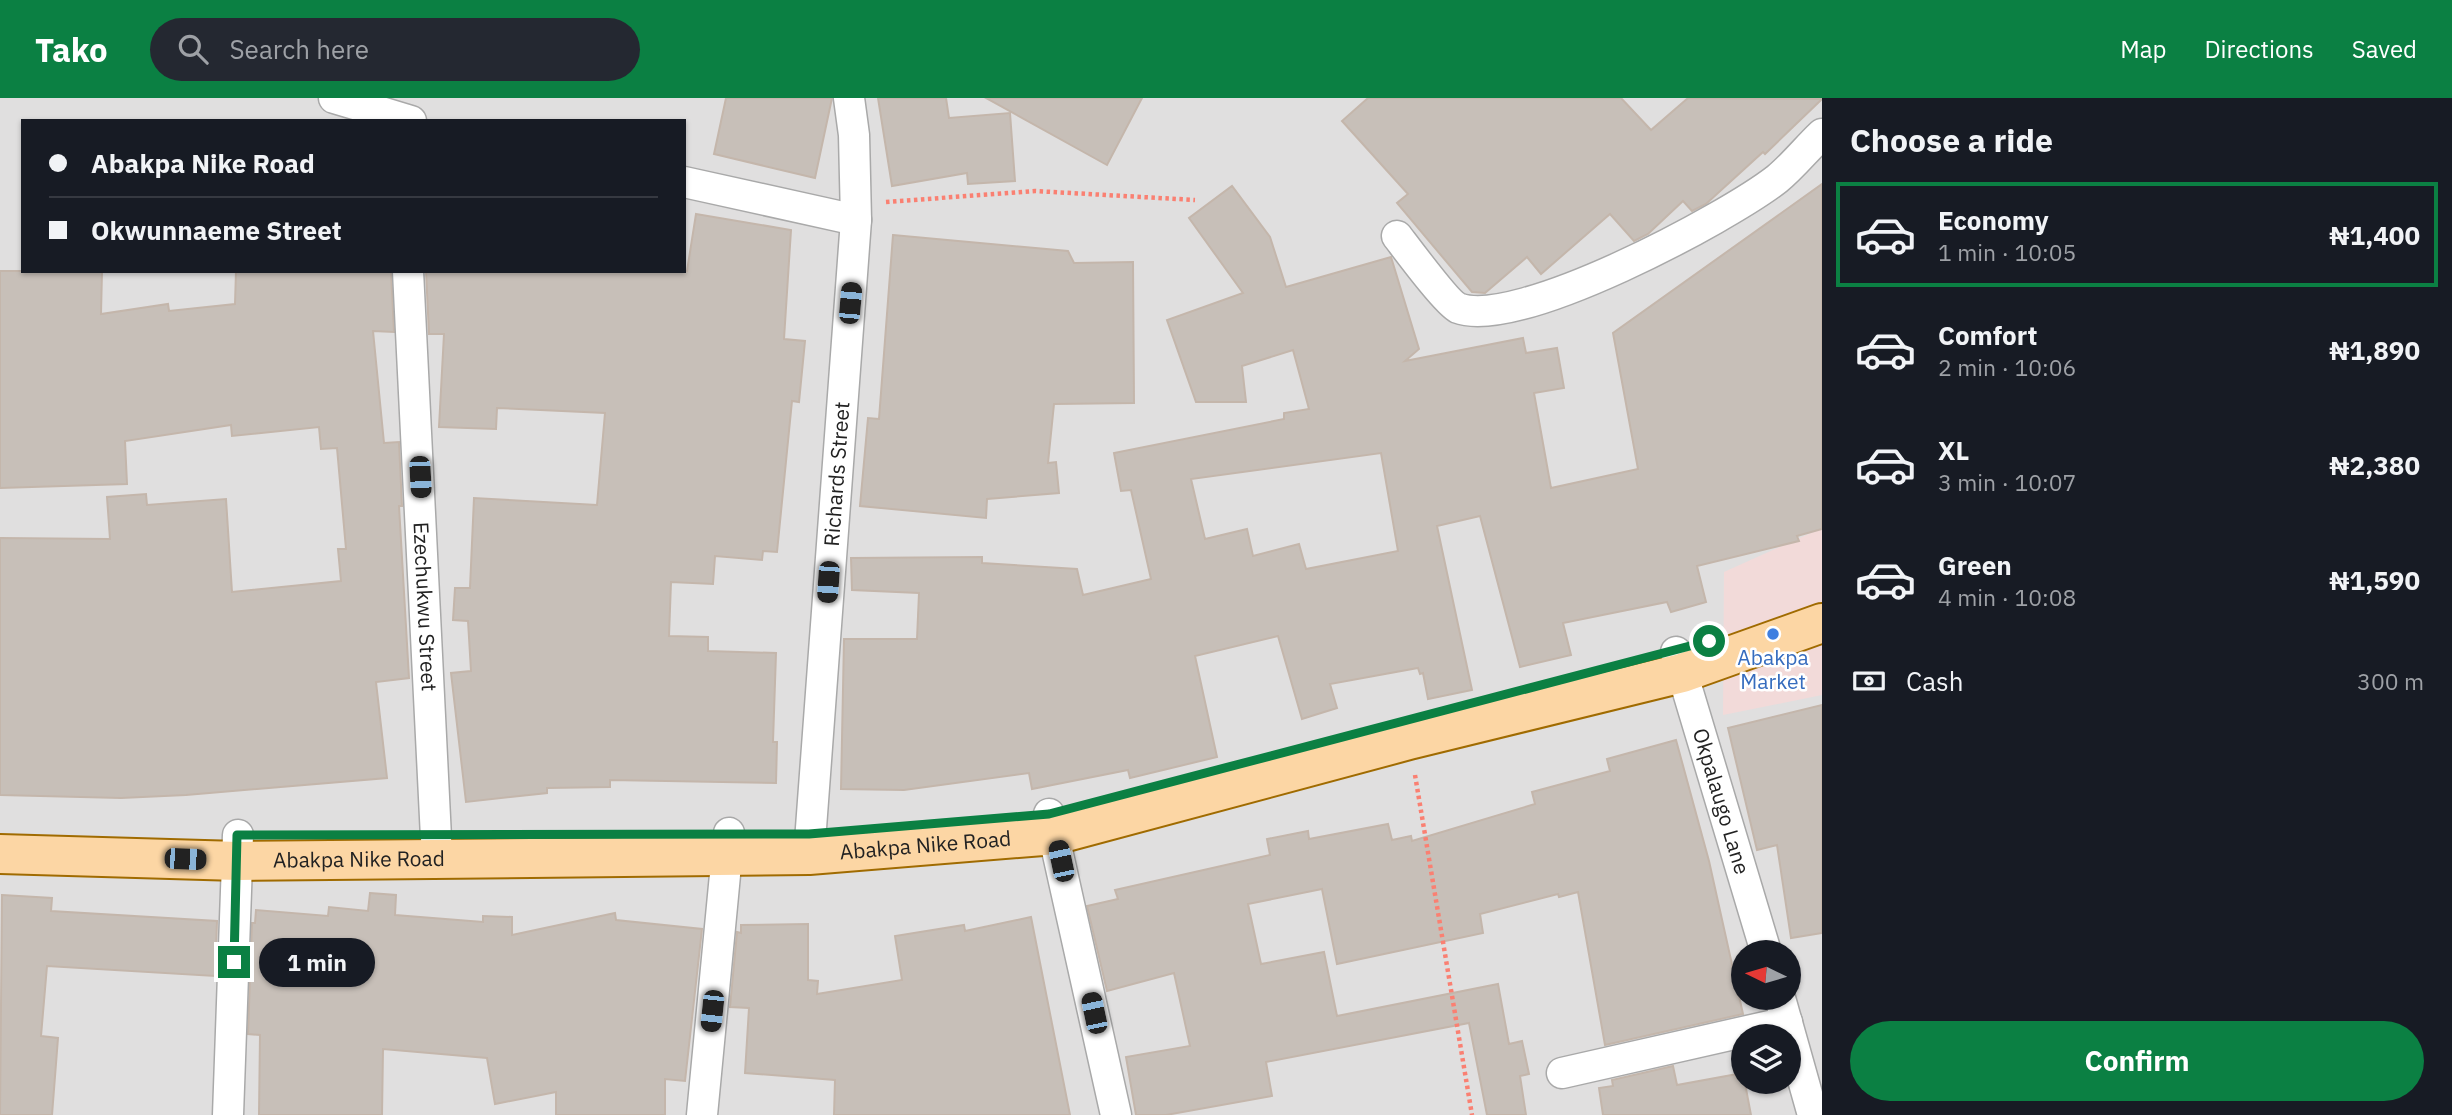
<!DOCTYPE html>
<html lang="en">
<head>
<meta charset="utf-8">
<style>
	:root { --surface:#171b24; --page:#242831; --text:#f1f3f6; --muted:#9ea1a6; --line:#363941; --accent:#0b8043 }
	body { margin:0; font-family:"IBM Plex Sans",sans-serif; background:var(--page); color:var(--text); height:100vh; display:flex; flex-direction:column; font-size:26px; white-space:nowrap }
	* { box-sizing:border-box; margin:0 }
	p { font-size:23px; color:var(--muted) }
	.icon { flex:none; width:38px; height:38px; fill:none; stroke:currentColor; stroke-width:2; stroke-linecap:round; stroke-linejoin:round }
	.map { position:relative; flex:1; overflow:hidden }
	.drawer { display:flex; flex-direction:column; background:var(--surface); width:630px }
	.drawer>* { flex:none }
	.top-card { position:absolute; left:21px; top:21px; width:665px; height:154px; border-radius:0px; box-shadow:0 2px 5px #0004; display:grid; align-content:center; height:154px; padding:0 28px; background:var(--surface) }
	.needle { width:46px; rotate:275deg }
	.controls { position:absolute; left:1731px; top:842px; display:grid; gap:14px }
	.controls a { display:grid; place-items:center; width:70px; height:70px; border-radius:50%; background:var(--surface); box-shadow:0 2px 5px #0004; font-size:35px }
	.end { position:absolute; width:32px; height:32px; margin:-16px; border:9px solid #0b8043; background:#fff; box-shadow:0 0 0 4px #fff }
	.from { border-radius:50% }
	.bubble { position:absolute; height:49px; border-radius:24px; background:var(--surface); box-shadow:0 2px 5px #0004; font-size:23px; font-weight:800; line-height:49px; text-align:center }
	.car { position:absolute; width:21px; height:42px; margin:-21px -10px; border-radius:9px; box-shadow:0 0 5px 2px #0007; background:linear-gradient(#222 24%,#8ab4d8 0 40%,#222 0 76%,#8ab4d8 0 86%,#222 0) }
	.top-card b { display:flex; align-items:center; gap:24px; height:66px; font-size:26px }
	.top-card b+b { border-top:2px solid var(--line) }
	.top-card i { width:18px; height:18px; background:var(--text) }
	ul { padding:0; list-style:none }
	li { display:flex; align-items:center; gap:21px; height:105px; margin:0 14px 10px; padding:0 14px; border:4px solid transparent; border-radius:0px }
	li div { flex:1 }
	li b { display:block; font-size:26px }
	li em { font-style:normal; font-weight:800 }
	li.current { border-color:var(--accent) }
	li>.icon { width:63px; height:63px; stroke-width:1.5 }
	h2 { padding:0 28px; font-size:32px; line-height:84px }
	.pay { display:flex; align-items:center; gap:18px; height:77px; padding:0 28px; font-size:26px }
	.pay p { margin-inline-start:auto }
	.button { display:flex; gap:14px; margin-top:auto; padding:14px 28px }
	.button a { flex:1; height:80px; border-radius:42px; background:var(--accent); color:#fff; font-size:28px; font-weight:800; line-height:80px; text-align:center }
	header { display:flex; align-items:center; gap:42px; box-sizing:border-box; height:98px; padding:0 35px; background:var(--accent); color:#fff }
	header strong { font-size:33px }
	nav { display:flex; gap:38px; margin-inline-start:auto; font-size:24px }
	.search { width:490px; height:63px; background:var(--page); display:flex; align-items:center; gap:18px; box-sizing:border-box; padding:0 24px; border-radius:38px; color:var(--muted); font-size:26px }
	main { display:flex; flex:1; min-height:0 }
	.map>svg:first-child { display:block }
	.residential { fill:#e0dfdf; fill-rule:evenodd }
	.commercial { fill:#f2dad9 }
	.building { fill:#c7bfb8; stroke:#c4b6ab; stroke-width:2; fill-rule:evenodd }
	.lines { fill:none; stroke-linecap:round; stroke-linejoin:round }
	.minor-casing { stroke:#a9a9a9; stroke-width:33 }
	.primary-casing { stroke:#a06b00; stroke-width:42 }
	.path { stroke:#fa8072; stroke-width:4.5; stroke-dasharray:3.5 3.5; stroke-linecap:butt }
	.minor { stroke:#fff; stroke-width:30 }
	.primary { stroke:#fcd6a4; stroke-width:38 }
	.route { stroke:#0b8043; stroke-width:9 }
	.shop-dot { fill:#3f7fe0; stroke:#fff; stroke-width:2.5 }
	.labels { text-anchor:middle; stroke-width:5; stroke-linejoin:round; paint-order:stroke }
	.street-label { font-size:21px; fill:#222; stroke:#fff }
	.shop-label { font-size:21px; fill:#366cbe; stroke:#fff }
</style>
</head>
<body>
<header>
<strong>Tako</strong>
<div class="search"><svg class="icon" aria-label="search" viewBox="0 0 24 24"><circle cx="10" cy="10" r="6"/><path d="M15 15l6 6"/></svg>Search here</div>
<nav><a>Map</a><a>Directions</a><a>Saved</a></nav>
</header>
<main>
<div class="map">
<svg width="1822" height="1017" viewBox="0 0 1822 1017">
	<rect width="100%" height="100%" fill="#f2efe9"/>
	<!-- residential -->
	<path class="residential" d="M0,0H1822V1017H0ZM23,23H684V173H23ZM1743,854H1788V900H1743ZM1743,938H1788V984H1743Z"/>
	<!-- commercial -->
	<polygon class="commercial" points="1822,430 1822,597 1723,617 1724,474"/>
	<!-- building -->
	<g class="building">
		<polygon points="726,0 832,0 815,80 714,56"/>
		<polygon points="878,0 946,0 949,20 1010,15 1015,83 968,86 967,75 892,88"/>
		<polygon points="986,0 1142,0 1107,67"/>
		<polygon points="1368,0 1621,0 1651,32 1688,0 1822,1 1765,56 1763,54 1706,106 1692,113 1683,103 1648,136 1634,143 1610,116 1541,176 1527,159 1485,195 1472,194 1397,105 1408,96 1342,23"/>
		<path d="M1822,86V431L1797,438L1799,443L1697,468L1706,504L1671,514L1667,504L1563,525L1571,557L1520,569L1480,418L1437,428L1472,592L1428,601L1423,575L1420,576L1418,570L1330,586L1337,610L1302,621L1278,538L1195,558L1217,659L1130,680L1128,672L1032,691L1029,675L904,692L841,691L844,541H917L919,495L852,492L851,460L982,459V465L1077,471L1083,497L1151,481L1131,392L1121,393L1114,355L1284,321V315L1309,311L1293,252L1242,268L1246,304H1196L1167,222L1243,195L1189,120L1232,88L1270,139L1286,189L1391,159L1419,251L1405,263L1523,240L1526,255L1557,250L1564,290L1534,295L1551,390L1638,371L1613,235ZM1381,355L1398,453L1306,471L1299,446L1253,458L1247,431L1205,441L1191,381Z"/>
		<polygon points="696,116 791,132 784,241 805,243 799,304 792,303 777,454 763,453 762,462 715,458 713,486 671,484 669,538 708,539 708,553 776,555 773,644 777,644 776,685 610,682 610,689 547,690 547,695 466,704 451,575 471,573 468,523 453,522 455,490 470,490 474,400 597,407 605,315 497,310 496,331 439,329 444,236 429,236 426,173 687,173"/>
		<polygon points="893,137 1068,153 1074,165 1133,164 1134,305 1054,306 1048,365 1056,364 1059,395 987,401 986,420 860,408 868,320 879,321"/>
		<polygon points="0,173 102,173 101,216 168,206 169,213 235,206 236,173 391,173 394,234 373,233 384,345 399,344 402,408 399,408 409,580 376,584 387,680 186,697 121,700 0,697 0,440 110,441 107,399 146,396 147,407 226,401 232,494 341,483 338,451 346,451 337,350 321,351 319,329 232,338 231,327 125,343 127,386 0,390"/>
		<polygon points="1822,607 1822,835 1791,840 1777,747 1757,752 1728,630"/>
		<polygon points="1676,642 1709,763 1743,916 1605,947 1578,794 1559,799 1558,796 1480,816 1483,835 1337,866 1322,791 1248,806 1261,866 1324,854 1337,918 1498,886 1509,946 1522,943 1529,976 1520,978 1526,1017 1487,1017 1469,925 1266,964 1272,998 1166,1017 1136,1017 1126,959 1190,948 1174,875 1107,893 1087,808 1118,801 1115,792 1270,757 1267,741 1308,733 1309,741 1388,726 1392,742 1411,738 1412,743 1535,706 1532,694 1610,673 1607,661"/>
		<polygon points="370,795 396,797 395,817 483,824 483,818 512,819 512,837 615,815 616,822 702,831 685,983 665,981 665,1017 556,1017 556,994 495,1006 487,960 383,951 382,1017 259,1017 260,937 248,936 252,825 255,825 256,812 328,818 329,809 368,813"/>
		<polygon points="2,797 52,800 51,813 217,823 215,878 47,868 41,938 58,940 52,1017 0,1017"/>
		<polygon points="1031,819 1070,1017 834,1017 835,982 745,975 749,910 730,909 737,834 741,835 741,827 808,826 808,882 818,883 817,896 902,882 895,838 964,827 965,833"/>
		<polygon points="1673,968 1677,987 1743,975 1751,1017 1603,1017 1599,990 1613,988 1612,982"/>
	</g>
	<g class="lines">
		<defs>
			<g id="minor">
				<polyline points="334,0 411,23"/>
				<polyline points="684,84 856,122"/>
				<path d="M1397,138C1407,151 1447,205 1458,210C1517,233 1727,120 1777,81C1793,68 1807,50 1822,36"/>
				<path id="s1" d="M408,173L437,760"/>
				<path id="s2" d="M1676,554L1766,854"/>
				<polyline points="1049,716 1116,1017"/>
				<path id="s3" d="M809,757L856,122L854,37L849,0"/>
				<polyline points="1780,900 1813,1017"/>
				<polyline points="1562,975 1787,924"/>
				<polyline points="228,1017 238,737"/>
				<polyline points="702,1017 729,735"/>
			</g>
			<g id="primary">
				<path id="s4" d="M0,756L238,763L809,757L1055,737L1409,642L1682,575L1822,525"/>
			</g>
		</defs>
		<!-- minor casing -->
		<use href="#minor" class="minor-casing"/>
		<!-- primary casing -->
		<use href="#primary" class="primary-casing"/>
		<!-- path -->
		<g class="path">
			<polyline points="886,104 1035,93 1195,102"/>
			<polyline points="1415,677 1472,1017"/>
		</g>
		<!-- minor -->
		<use href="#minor" class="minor"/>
		<!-- primary -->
		<use href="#primary" class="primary"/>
	</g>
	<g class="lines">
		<!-- route -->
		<polyline class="route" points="234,864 237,737 809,736 1049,716 1709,543"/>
	</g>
	<!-- markers -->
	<circle class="shop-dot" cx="1773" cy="536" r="7"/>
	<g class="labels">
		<!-- street labels -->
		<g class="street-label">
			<text dy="7" stroke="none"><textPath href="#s3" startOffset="382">Richards Street</textPath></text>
			<text dy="7" stroke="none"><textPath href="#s1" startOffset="336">Ezechukwu Street</textPath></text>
			<text dy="7" stroke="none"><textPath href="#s2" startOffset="156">Okpalaugo Lane</textPath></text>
			<text dy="7" stroke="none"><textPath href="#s4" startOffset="926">Abakpa Nike Road</textPath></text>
			<text dy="7" stroke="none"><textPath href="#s4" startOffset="359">Abakpa Nike Road</textPath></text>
		</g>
		<!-- shop labels -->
		<g class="shop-label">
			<text x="1773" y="567">Abakpa<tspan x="1773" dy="24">Market</tspan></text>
		</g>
	</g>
</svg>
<div class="controls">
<a><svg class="needle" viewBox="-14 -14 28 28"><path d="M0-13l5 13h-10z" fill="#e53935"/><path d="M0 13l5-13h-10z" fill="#9ea1a6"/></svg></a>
<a><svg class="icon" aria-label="layers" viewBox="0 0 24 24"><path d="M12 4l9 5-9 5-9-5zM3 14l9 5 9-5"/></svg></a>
</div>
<i class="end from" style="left:1709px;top:543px"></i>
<i class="end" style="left:234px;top:864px"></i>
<div class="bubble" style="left:259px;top:840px;width:116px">1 min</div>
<i class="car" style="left:850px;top:205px;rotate:5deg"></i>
<i class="car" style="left:420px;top:379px;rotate:177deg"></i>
<i class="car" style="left:828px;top:484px;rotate:184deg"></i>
<i class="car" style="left:185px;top:761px;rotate:92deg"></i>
<i class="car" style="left:1061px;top:763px;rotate:348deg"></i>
<i class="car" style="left:712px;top:913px;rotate:186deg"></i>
<i class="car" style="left:1094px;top:915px;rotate:348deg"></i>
<div class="top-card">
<b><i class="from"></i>Abakpa Nike Road</b>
<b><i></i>Okwunnaeme Street</b>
</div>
</div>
<section class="drawer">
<h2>Choose a ride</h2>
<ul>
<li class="current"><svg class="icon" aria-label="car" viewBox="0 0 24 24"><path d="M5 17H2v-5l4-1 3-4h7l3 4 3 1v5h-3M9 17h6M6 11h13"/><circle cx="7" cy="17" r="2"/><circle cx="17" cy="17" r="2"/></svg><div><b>Economy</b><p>1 min · 10:05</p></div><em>₦1,400</em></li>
<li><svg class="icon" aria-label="car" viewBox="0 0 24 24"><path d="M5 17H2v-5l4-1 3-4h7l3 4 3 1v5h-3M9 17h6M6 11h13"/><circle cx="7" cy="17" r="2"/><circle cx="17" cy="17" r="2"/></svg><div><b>Comfort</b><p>2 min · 10:06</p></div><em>₦1,890</em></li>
<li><svg class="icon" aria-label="car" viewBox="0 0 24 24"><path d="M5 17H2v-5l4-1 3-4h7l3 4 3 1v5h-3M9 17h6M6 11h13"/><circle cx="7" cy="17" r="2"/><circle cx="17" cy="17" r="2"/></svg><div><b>XL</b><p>3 min · 10:07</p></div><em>₦2,380</em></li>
<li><svg class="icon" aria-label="car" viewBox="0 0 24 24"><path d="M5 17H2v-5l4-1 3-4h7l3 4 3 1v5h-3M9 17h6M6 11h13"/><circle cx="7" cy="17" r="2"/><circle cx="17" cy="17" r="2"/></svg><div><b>Green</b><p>4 min · 10:08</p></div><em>₦1,590</em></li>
</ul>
<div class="pay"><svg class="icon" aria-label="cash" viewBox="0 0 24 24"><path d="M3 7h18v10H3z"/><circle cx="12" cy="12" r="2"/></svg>Cash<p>300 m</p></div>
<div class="button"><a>Confirm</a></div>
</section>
</main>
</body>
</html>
